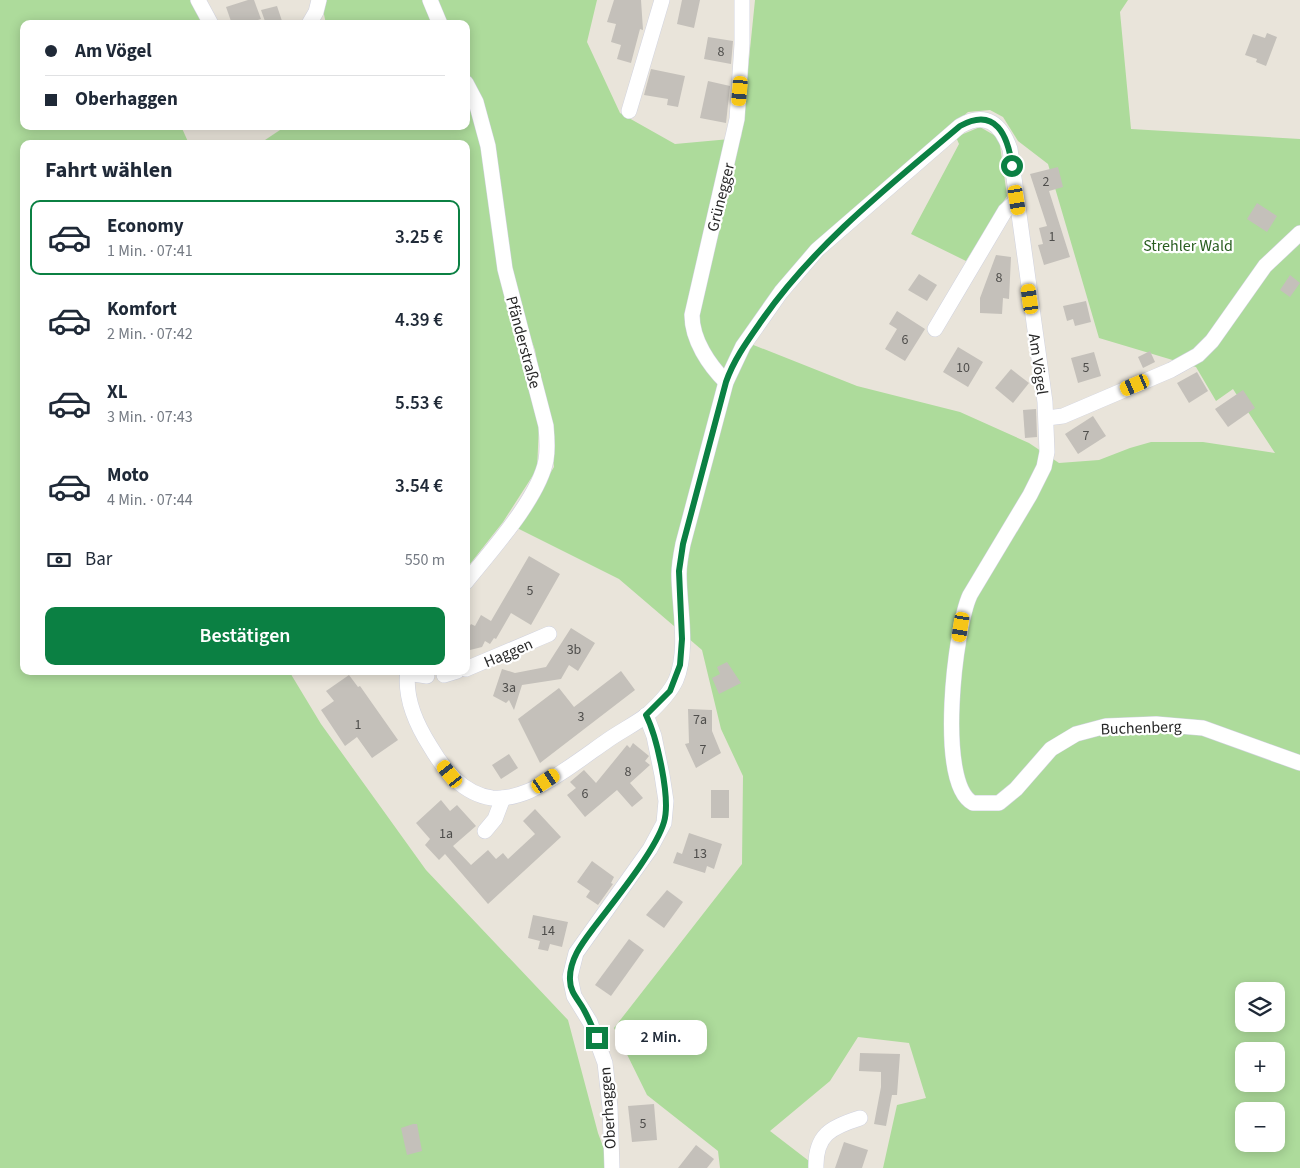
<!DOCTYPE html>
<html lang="de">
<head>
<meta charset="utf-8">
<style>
	:root { --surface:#fff; --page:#f2f2f3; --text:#1f2937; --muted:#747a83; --line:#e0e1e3; --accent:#0b8043 }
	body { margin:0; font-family:"Source Sans 3",sans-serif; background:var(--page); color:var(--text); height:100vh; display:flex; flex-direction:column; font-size:19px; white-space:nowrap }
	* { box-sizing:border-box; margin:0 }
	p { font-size:16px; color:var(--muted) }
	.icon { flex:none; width:28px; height:28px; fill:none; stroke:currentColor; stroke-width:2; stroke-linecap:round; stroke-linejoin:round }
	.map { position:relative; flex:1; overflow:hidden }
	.drawer { position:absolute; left:20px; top:140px; width:450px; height:535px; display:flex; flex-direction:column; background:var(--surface); border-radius:10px; box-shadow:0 2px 12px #0003 }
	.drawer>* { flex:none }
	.top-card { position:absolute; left:20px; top:20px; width:450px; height:110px; border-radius:10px; box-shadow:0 2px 12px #0003; display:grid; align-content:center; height:110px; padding:0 25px; background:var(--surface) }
	.buttons { position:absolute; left:1235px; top:982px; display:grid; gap:10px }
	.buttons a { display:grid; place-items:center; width:50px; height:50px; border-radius:10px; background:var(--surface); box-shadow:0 2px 12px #0003; font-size:25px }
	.end { position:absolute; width:22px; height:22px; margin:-11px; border:6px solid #0b8043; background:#fff; box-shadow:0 0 0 2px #fff }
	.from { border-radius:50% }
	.bubble { position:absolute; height:35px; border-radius:10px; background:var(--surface); box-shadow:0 2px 12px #0003; font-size:16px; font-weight:600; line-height:35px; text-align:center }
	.car { position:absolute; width:15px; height:30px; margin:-15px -8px; border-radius:6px; box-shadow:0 0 4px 1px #0007; background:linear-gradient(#f5c518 24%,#345 0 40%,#f5c518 0 76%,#345 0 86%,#f5c518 0) }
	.top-card b { display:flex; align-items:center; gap:18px; height:48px; font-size:19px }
	.top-card b+b { border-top:1px solid var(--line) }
	.top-card i { width:12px; height:12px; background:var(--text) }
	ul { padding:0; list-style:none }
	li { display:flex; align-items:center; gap:15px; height:75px; margin:0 10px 8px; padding:0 15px; border:2px solid transparent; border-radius:10px }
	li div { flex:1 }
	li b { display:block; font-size:19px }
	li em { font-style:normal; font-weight:600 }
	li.selected { border-color:var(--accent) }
	li>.icon { width:45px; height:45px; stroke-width:1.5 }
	h2 { padding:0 25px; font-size:22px; line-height:60px }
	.pay { display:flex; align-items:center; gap:12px; height:55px; padding:0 25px; font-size:19px }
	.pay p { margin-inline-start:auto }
	.action { display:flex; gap:10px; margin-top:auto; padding:10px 25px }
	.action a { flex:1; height:58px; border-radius:10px; background:var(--accent); color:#fff; font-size:20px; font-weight:600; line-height:58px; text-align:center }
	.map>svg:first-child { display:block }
	.green { fill:#addb9b; fill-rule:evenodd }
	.building { fill:#c4c0ba }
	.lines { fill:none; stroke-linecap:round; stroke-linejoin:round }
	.minor-casing { stroke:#d0d2df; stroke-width:16 }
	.minor { stroke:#fff; stroke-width:15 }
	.route { stroke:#0b8043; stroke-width:6 }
	.labels { text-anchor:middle; stroke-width:4.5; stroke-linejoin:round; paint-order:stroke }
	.number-label { font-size:14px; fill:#4f4e4c }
	.street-label { font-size:16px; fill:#282828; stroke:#fff }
	.park-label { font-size:16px; fill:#285d1f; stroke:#fff }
</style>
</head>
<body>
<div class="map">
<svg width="1300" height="1168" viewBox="0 0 1300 1168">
	<rect width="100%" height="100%" fill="#e9e4da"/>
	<!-- green -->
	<g class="green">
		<polygon points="0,0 195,0 206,24 24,24 24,126 181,126 189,144 24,144 24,671 289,671 321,724 426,870 568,1020 598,1133 611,1168 0,1168"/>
		<path d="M321,0H597L587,42L620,113L675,144L741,138L755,0H1128L1120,12L1131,129L1300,139V1168H883L897,1105L926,1098L909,1043L858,1037L830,1081L770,1131L809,1161L811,1168H720L718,1151L647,1095L614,1028L742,864L743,776L721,729L702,650L619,579L517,528L554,467L550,435L535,350L505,269L488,146L466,83V24H326ZM990,110L1003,117L1018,141L1048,164L1099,338L1196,367L1216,401L1233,389L1275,453L1203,442H1151L1130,448L1099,460L1059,463L1029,443L960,412L857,386L751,344L819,240L968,112ZM1244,991H1276V1024H1244ZM1244,1051H1276V1084H1244ZM1244,1111H1276V1144H1244Z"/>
		<polygon points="466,96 482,145 539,426 537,469 503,522 466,569 466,144 259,144 286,126 466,126"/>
		<polygon points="980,127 999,138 1007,196 966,261 911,234 959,144 956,137"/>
	</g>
	<!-- building -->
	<g class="building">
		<polygon points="248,0 254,0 261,19 246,24 232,24 226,7"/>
		<polygon points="614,0 641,0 643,30 640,29 631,63 617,59 621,45 611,42 616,24 607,22"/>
		<polygon points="682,0 700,0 694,28 677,24"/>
		<polygon points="277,6 282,21 266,24 261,10"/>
		<polygon points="1267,33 1277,37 1266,66 1256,62 1257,59 1245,55 1253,34 1265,38"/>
		<polygon points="708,37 733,41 731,64 704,59"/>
		<polygon points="651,69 685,76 678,107 667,105 668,99 644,95"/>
		<polygon points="708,81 730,86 726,123 700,118"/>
		<polygon points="1058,167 1063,187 1049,191 1070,257 1044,265 1038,245 1043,244 1039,228 1047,226 1030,174"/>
		<polygon points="1257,203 1277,216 1267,232 1247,219"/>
		<polygon points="996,255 1011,257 1009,299 1003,298 1002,314 980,313 980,298"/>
		<polygon points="919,274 937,285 927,301 908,290"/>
		<polygon points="1290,275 1300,283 1290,297 1280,290"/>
		<polygon points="1086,301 1091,322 1075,326 1073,319 1067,321 1063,306"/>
		<polygon points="897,311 925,329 905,361 885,349 897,329 889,324"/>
		<polygon points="958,347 983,362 968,387 943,372"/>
		<polygon points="1150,351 1155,362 1143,368 1138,357"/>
		<polygon points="1094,352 1101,376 1078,383 1071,358"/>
		<polygon points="1011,369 1029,383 1013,403 995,388"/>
		<polygon points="1197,372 1208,391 1189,403 1177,383"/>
		<polygon points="1243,390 1255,408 1228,427 1215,409"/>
		<polygon points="1036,409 1037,437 1025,438 1023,410"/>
		<polygon points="1093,416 1106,436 1078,454 1065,434"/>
		<polygon points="529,556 560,574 531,625 511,613 496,639 494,638 490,644 485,641 482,647 466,651 466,632 471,624 475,626 481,615 491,621"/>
		<polygon points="571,628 595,643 578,671 569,665 561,679 522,685 514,710 509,700 506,703 493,696 502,669 515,673 546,667"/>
		<polygon points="727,662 741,683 719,694 712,678 720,674 717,667"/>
		<polygon points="621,671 635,690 540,763 518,719 559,688 574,707"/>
		<polygon points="349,675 358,687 360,686 398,740 372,758 357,737 345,746 321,710 334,701 326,691"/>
		<polygon points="688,709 712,710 712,731 721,753 696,768 685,744 689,743"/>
		<polygon points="633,743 649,756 645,761 650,765 630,783 643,798 632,807 617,790 585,817 567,795 576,788 570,782 584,770 596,783 627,745 630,748"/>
		<polygon points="509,754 518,768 501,779 492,765"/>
		<rect x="711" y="790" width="18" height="28"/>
		<polygon points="441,800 450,811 457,805 476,826 453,846 471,865 488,850 496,859 503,853 508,859 535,834 523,821 535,809 561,837 488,904 445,854 439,860 425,845 430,839 416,823"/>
		<polygon points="689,833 722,844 714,869 707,866 705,873 673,863 677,852 682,854"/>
		<polygon points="592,861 614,877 611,883 613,884 598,905 586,897 590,891 577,882"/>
		<polygon points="667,890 683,902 664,928 646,915"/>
		<polygon points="533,915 568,922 562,947 550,944 548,951 538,949 540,941 528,938"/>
		<polygon points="629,939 644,950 611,996 595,985"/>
		<polygon points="860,1053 900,1054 897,1095 892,1095 886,1126 874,1124 881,1087 881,1072 859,1071"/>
		<polygon points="654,1104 657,1140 632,1142 628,1106"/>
		<polygon points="413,1124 417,1124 422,1151 407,1155 401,1128"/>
		<polygon points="844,1142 868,1150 862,1168 835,1168"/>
		<polygon points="696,1145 714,1159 707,1168 678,1168"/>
	</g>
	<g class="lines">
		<defs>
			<g id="minor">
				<polyline points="198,0 211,24"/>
				<polyline points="430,0 440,24"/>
				<polyline points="309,24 316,12 319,0"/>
				<path d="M466,83L476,102L488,146L505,269L546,426C547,437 548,449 546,460C539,498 490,552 466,582"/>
				<polyline points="629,111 662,0"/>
				<polyline points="935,329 1005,211 1017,200"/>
				<path d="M726,382C709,365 692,340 692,315L737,119L742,44V0"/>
				<polyline points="1047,418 1063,416 1171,370 1198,355 1212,341 1265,266 1300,233"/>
				<polyline points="466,669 549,634"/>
				<path d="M408,671C404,698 416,724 430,746C444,770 463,794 492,798C504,799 517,796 529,791C554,780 585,756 608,740C621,731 635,724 647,715C657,706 670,693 676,680C689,649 679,607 679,574C679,564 681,554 683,544L726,382L743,346L781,292L817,250L960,126C986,111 1001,124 1010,149L1045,402L1047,452L1044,467L1030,495L970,595C955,627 936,784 973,803H999L1016,789L1051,749L1076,734L1106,726L1156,724L1203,728L1300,763"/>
				<polyline points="407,673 427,676"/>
				<polyline points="444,675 457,671"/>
				<polyline points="485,831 495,819 503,798"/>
				<polyline points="612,1168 610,1107 605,1063 590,1022 574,996 570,977 576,953 650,849 664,823 666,801 662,775 654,736 646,715"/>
				<path d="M816,1168C815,1135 831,1127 860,1118"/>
			</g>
		</defs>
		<!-- minor casing -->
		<use href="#minor" class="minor-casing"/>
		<!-- minor -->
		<use href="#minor" class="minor"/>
	</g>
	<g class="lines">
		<!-- route -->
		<path class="route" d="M597,1038C593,1029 589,1019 584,1010C579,1000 570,993 570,980C569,959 583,942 595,926C614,901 656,850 664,822C671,799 657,737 646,715L670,691L680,665L682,639L679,571L683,544L726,382C734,359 748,340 762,320C815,244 890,185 960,126C996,106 1008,136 1012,166"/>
	</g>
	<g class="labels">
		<!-- number labels -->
		<g class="number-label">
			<text x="721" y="56">8</text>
			<text x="1046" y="186">2</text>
			<text x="1052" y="241">1</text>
			<text x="999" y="282">8</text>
			<text x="905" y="344">6</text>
			<text x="963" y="372">10</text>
			<text x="1086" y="372">5</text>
			<text x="1086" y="440">7</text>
			<text x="530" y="595">5</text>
			<text x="574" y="654">3b</text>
			<text x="509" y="692">3a</text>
			<text x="581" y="721">3</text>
			<text x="700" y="724">7a</text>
			<text x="358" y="729">1</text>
			<text x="703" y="754">7</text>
			<text x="628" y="776">8</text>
			<text x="585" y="798">6</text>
			<text x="446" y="838">1a</text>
			<text x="700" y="858">13</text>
			<text x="548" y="935">14</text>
			<text x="643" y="1128">5</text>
		</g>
		<!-- street labels -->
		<g class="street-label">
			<text transform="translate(720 197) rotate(-76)" y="6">Grünegger</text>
			<text transform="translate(524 342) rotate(75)" y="6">Pfänderstraße</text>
			<text transform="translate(1039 364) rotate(82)" y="6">Am Vögel</text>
			<text transform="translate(508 652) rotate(-23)" y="6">Haggen</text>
			<text transform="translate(1141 727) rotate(-2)" y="6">Buchenberg</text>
			<text transform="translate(607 1108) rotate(-94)" y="6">Oberhaggen</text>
		</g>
		<!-- park labels -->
		<g class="park-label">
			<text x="1188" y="251">Strehler Wald</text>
		</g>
	</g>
</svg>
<div class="buttons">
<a><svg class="icon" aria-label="layers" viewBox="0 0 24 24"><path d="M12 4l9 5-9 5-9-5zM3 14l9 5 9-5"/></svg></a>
<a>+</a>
<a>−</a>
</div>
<i class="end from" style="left:1012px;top:166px"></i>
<i class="end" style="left:597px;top:1038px"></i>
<div class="bubble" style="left:615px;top:1020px;width:92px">2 Min.</div>
<i class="car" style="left:740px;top:91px;rotate:185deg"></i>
<i class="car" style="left:1017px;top:200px;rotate:171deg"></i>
<i class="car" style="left:1030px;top:299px;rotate:352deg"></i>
<i class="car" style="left:1135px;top:385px;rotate:247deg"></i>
<i class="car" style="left:961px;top:627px;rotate:189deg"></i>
<i class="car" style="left:450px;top:774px;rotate:321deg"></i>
<i class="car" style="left:546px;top:781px;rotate:56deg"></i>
<div class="top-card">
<b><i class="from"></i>Am Vögel</b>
<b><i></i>Oberhaggen</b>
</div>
<section class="drawer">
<h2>Fahrt wählen</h2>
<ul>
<li class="selected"><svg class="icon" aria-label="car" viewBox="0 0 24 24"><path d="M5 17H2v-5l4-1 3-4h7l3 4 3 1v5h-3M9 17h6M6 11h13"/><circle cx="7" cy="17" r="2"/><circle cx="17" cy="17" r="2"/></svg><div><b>Economy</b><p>1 Min. · 07:41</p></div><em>3.25 €</em></li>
<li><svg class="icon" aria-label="car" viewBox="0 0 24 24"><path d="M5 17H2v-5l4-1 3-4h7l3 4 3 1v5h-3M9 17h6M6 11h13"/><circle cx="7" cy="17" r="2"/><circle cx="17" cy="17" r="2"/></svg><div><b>Komfort</b><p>2 Min. · 07:42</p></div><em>4.39 €</em></li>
<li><svg class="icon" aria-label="car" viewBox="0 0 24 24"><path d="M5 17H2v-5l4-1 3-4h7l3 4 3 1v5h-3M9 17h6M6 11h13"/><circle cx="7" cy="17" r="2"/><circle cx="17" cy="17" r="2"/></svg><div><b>XL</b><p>3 Min. · 07:43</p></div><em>5.53 €</em></li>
<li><svg class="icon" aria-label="car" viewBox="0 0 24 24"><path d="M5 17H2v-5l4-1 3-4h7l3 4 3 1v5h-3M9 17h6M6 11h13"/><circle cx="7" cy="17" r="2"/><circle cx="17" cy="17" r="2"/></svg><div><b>Moto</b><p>4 Min. · 07:44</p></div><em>3.54 €</em></li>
</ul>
<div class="pay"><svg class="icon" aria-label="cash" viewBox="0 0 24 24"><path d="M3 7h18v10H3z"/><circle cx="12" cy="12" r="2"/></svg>Bar<p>550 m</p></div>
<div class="action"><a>Bestätigen</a></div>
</section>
</div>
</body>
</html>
